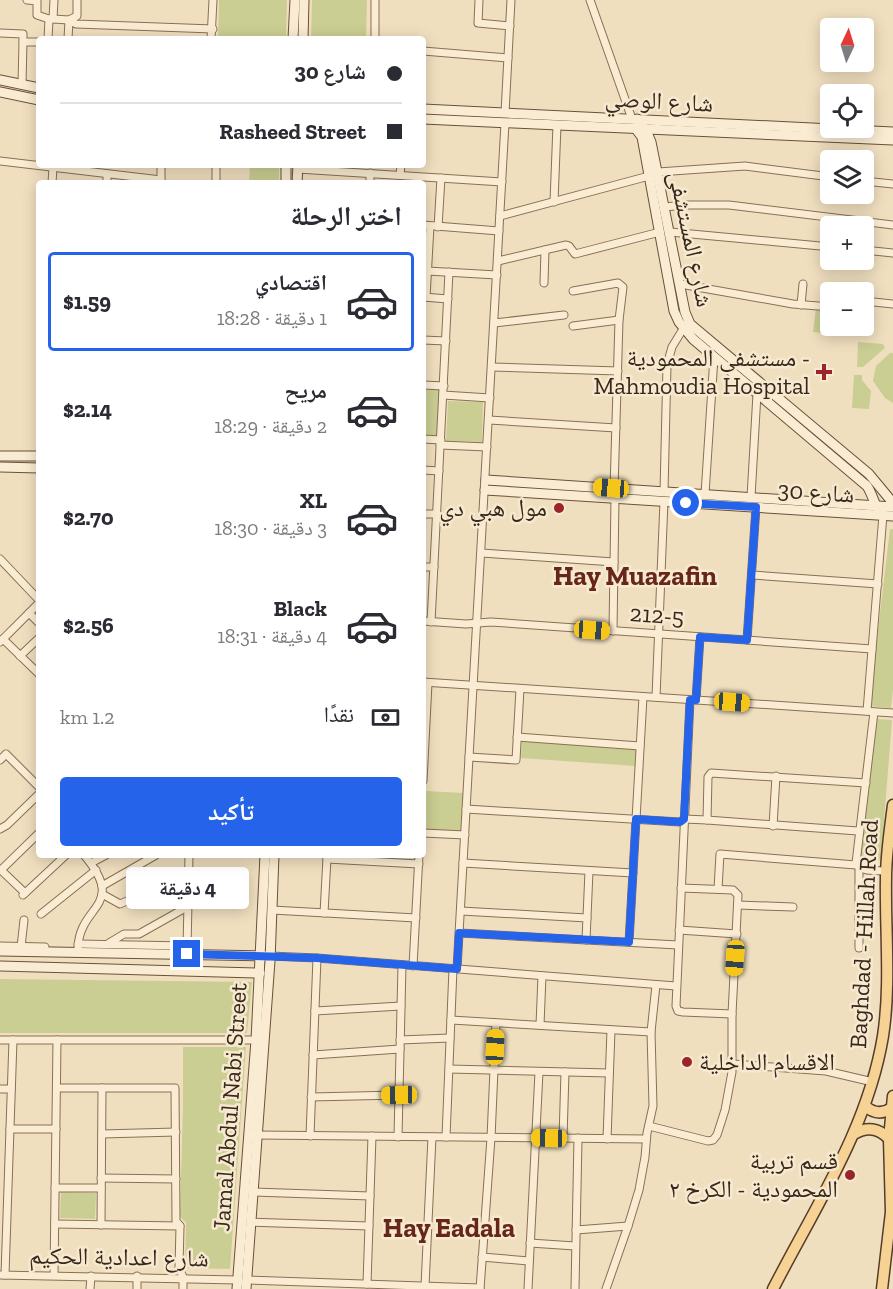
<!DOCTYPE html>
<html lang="ar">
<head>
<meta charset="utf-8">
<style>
	:root { --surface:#fff; --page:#f2f2f3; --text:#2b2b33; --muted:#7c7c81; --line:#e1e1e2; --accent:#2563eb }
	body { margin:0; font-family:"Zilla Slab","Noto Naskh Arabic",serif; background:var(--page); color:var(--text); direction:rtl; height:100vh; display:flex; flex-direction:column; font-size:22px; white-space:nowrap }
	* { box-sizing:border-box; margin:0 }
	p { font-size:20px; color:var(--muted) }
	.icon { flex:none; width:33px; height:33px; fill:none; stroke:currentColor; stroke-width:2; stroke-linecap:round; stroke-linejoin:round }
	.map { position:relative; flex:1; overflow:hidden; direction:ltr }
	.drawer { position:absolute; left:36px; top:180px; width:390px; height:678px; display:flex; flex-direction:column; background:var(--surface); border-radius:6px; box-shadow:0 3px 15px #0003; direction:rtl }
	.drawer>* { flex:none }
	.top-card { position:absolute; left:36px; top:36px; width:390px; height:132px; border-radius:6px; box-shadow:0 3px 15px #0003; direction:rtl; display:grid; align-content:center; height:132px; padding:0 24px; background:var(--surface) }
	.needle { width:39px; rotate:4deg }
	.controls { position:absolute; left:820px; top:18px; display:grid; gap:12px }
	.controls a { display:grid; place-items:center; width:54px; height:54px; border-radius:6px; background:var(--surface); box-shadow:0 3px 15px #0003; font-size:30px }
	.end { position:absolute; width:27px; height:27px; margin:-14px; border:8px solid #2563eb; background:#fff; box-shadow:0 0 0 3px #fff }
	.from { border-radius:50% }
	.bubble { position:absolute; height:42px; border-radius:6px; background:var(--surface); box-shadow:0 3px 15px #0003; font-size:20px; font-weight:700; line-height:42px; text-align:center; direction:rtl }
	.car { position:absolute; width:18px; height:36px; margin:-18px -9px; border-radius:8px; box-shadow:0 0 4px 2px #0007; background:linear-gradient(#f5c518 24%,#345 0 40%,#f5c518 0 76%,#345 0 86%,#f5c518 0) }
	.top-card b { display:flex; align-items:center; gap:21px; height:57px; font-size:22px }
	.top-card b+b { border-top:2px solid var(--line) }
	.top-card i { width:15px; height:15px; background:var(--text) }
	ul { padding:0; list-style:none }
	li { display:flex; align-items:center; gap:18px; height:99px; margin:0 12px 9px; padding:0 12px; border:3px solid transparent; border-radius:6px }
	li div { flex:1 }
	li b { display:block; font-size:22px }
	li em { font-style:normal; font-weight:700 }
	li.active { border-color:var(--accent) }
	li>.icon { width:54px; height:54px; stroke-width:1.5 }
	h2 { padding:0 24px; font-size:27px; line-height:72px }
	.pay { display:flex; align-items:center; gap:15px; height:66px; padding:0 24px; font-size:22px }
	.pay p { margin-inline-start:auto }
	.cta { display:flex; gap:12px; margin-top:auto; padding:12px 24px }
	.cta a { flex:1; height:69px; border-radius:6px; background:var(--accent); color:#fff; font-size:24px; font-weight:700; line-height:69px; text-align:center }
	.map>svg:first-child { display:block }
	.green { fill:#cace92 }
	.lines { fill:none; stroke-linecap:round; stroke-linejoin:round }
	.street-casing { stroke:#896f56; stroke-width:9 }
	.secondary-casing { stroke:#6b503a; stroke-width:11 }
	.primary-casing { stroke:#563d2b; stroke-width:13 }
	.street { stroke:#faecd2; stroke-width:7 }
	.secondary { stroke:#faecd2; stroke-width:9 }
	.primary { stroke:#f6d394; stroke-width:10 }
	.route { stroke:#2563eb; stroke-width:8 }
	.poi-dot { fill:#9b242a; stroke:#f7e9cf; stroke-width:2 }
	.labels { text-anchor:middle; stroke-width:5; stroke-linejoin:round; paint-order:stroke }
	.street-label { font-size:24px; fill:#38281c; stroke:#f7e9cf }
	.poi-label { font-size:24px; fill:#38281c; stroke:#f7e9cf; text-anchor:end }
	.quarter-label { font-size:27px; font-weight:bold; fill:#662619; stroke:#f7e9cf }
</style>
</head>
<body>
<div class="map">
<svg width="893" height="1289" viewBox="0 0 893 1289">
	<rect width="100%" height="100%" fill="#f0dfbf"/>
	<!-- green -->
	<g class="green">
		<polygon points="219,0 287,0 286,39 218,39"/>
		<polygon points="312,0 367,0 366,39 311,39"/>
		<polygon points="250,165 279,165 279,183 249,183"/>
		<polygon points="816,308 831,310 831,326 841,326 840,335 813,332"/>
		<polygon points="858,342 883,344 885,348 863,367 857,367"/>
		<polygon points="890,353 893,353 893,403 885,398 873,381 876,366"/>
		<polygon points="854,375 862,375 862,380 871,391 869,409 852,408"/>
		<polygon points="423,388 440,388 438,436 423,436"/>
		<polygon points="448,401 483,402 482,442 446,441"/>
		<polygon points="890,529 893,529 893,689 891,708 869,706"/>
		<polygon points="877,719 892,720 881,859 874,863 865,861 860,855"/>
		<polygon points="522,741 636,749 635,766 521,758"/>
		<polygon points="426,791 464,793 461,832 424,830"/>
		<polygon points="0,979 252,982 247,1033 0,1033"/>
		<polygon points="183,1047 246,1047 230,1269 185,1268 186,1223 180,1216 183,1103"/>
		<polygon points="61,1192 96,1193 95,1219 60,1218"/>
	</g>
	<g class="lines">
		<defs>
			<g id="street">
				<polyline points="27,0 37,1 37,15 49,19"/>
				<polyline points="479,0 478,23 510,26"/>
				<polyline points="590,0 632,119"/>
				<polyline points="53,19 69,20 77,16 77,0"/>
				<polyline points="0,33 23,34 23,42"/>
				<polyline points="48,39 49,19 53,19 54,0"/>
				<polyline points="68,39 69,20 76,24 213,29"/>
				<polyline points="211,39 213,0"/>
				<polyline points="375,39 375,0"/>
				<polyline points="423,51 508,58"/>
				<polyline points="22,85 23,42 39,42"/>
				<polyline points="505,113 511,0"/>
				<polyline points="0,161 161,180"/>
				<polyline points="298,169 502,182"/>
				<polyline points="658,172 745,166 831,177"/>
				<polyline points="400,175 401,165"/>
				<polyline points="864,181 893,184"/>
				<polyline points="52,183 53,167"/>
				<polyline points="107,183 107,174"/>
				<polyline points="161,183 161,165"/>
				<polyline points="216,183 216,165"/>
				<polyline points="370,183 370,173"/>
				<polyline points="554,202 557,125"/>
				<polyline points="665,207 684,205 729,205 893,225"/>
				<polyline points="500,216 649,176"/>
				<polyline points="423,225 499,231"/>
				<polyline points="438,227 441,178"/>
				<polyline points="670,232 831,247"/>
				<polyline points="864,250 893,253"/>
				<polyline points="498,261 566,245 569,246 575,254 660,232"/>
				<polyline points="427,271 497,275"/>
				<polyline points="544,283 545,250"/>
				<polyline points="680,284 793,304 831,307"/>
				<polyline points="573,291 618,283 623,287 619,320 614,489"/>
				<polyline points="423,297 448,299"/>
				<polyline points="426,297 430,226"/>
				<polyline points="864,301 893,304"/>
				<polyline points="801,305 803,284"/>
				<polyline points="494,323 564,315"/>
				<polyline points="573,326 619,320"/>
				<polyline points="423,340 446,341"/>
				<polyline points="492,367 618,371"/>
				<polyline points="423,385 444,386"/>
				<polyline points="443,395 490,398"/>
				<polyline points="489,420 616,428"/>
				<polyline points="423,439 441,440"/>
				<polyline points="440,445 487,447"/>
				<polyline points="423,470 439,471"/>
				<polyline points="664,492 667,365 672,347 683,329"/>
				<polyline points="705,494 714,357"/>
				<polyline points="751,497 757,394"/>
				<polyline points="423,514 437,514"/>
				<polyline points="482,553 614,562"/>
				<polyline points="0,559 39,600"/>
				<polyline points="423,567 434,567"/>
				<polyline points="752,575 878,584"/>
				<polyline points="29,613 39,623"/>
				<polyline points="423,621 466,624 491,622 872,649"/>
				<polyline points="431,622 449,272"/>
				<polyline points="613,631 615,498"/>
				<polyline points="3,639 39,674"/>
				<polyline points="747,640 756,507"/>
				<polyline points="0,642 39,603"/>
				<polyline points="20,656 39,638"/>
				<polyline points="423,682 893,713"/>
				<polyline points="656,697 664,501"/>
				<polyline points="690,700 676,1006 678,1011 683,1012 732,1014"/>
				<polyline points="696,700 700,637"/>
				<polyline points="867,711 883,515"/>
				<path d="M874,712L856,863C862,873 875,870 886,871"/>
				<polyline points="517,737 640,746"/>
				<polyline points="469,757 516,760 520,689"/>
				<polyline points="0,760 6,754 39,787"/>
				<polyline points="423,781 428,683"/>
				<polyline points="466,809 680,822 684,819 707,820 858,831"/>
				<polyline points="707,820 708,777 711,773 866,783"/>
				<polyline points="773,826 776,776"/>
				<polyline points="0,829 7,825 39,794"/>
				<polyline points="423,833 465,835"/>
				<polyline points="327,859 419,864"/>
				<polyline points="91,863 106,855"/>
				<polyline points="463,863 633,873"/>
				<polyline points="102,886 156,855"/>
				<polyline points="718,889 720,854 856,865"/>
				<polyline points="25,893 1,870 39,833"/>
				<polyline points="102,894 120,904 188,874"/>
				<polyline points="23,895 66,855"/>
				<polyline points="738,905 793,907"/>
				<polyline points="272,910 416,918"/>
				<polyline points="461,911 587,918"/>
				<polyline points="324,913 327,858"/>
				<polyline points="41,914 96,870"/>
				<polyline points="679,930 737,934"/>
				<polyline points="460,933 678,945"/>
				<polyline points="586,940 589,871"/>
				<polyline points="629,942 643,697"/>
				<polyline points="109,943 124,934 139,934 187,907"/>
				<polyline points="78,944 187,946"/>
				<polyline points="0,946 45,947"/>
				<polyline points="21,947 24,920"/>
				<path d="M78,948C79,904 128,907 84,855"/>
				<polyline points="859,948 859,868"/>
				<polyline points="187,949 189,855"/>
				<polyline points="270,956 317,958 676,986"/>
				<polyline points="413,966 419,855"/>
				<polyline points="457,969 505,123"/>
				<polyline points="315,1011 401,1006"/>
				<polyline points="451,1020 651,1032"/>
				<polyline points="540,1025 542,976"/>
				<polyline points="0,1040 256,1040"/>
				<polyline points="400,1040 450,1038"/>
				<polyline points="313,1055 400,1049"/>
				<polyline points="732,1064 826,1071 873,1082"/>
				<polyline points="449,1069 609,1073"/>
				<polyline points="57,1088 175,1088 176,1221 180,1226 179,1268 183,1277 183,1289"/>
				<polyline points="0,1089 11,1089"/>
				<polyline points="311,1097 399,1095"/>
				<polyline points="649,1126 708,1141 713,1140 717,1135 725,1110 732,1072 732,1014 738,895 733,890 681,888"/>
				<polyline points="10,1129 56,1129"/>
				<polyline points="102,1134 176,1132"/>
				<polyline points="256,1135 646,1139"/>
				<polyline points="310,1136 317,958"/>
				<polyline points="398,1137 402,965"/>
				<polyline points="446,1137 453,969"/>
				<polyline points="563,1138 565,1072"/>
				<polyline points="607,1139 611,1030"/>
				<polyline points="101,1178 176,1179"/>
				<polyline points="55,1188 101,1188"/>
				<polyline points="252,1192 370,1196"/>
				<polyline points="250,1222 369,1226"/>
				<polyline points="55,1224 180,1226"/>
				<polyline points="101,1225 102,1088"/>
				<polyline points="576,1230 628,1226"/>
				<polyline points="530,1243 575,1246"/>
				<polyline points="482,1257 529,1261"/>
				<polyline points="0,1275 237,1280"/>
				<polyline points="5,1275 13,1040"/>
				<polyline points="54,1275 57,1040"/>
				<polyline points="247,1280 480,1288"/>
				<polyline points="367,1284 372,1136"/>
				<polyline points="425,1286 432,1137"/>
				<polyline points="90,1289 91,1276"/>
				<polyline points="137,1289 137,1276"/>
				<polyline points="480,1289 491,1138 496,1023"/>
				<polyline points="528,1289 539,1072"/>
				<polyline points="575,1289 578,1138"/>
				<polyline points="606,1289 628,1226 639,1190 645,1157 647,1133 653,1106 651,1032 656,985"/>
			</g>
			<g id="secondary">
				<polyline points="293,39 295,0"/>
				<polyline points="303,39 304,0"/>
				<polyline points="0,80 39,88"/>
				<polyline points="0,92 39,100"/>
				<polyline points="423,109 893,132"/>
				<polyline points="423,119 893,140"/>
				<path d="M637,119L640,124L636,129L642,137L674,311L679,322L693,339L867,486C873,495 875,508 882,515"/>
				<polyline points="640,124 646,130 651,142 685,312 690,324 869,474 893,503"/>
				<polyline points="286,183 286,165"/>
				<polyline points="297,183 298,165"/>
				<polyline points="0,456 39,456"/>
				<polyline points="0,467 39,468"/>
				<polyline points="486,480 893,507"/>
				<polyline points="485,490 893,516"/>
				<polyline points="0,951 265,956"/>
				<polyline points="0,966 260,973"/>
				<polyline points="237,1289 256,1040 265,855"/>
				<polyline points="246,1289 270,961 274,855"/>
			</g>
			<g id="primary">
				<path d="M865,1106C874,1114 883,1114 892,1108"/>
				<path d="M854,1134C867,1126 879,1128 889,1139"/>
				<path d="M773,1289C815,1207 868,1128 883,1036C891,984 885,931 886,878C886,854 890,829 893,805"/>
				<polyline points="882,1289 891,1212 889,1139 893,1096"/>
			</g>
		</defs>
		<!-- street casing -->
		<use href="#street" class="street-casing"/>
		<!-- secondary casing -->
		<use href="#secondary" class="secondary-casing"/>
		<!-- primary casing -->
		<use href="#primary" class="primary-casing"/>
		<!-- street -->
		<use href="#street" class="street"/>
		<!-- secondary -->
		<use href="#secondary" class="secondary"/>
		<!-- primary -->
		<use href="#primary" class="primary"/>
	</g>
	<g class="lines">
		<!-- route -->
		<polyline class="route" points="187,954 317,958 457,969 459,933 629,942 636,819 680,822 684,819 690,700 696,700 700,637 747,640 756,507 686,503"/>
	</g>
	<!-- markers -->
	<g class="poi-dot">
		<path d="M821 363h6v6h6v6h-6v6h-6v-6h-6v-6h6z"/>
		<circle cx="559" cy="508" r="6"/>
		<circle cx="687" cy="1062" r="6"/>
		<circle cx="850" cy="1175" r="6"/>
	</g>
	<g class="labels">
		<!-- street labels -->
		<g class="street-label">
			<text transform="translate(659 101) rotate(3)" y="8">شارع الوصي</text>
			<text transform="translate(691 239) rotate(78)" y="8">شارع المستشفى</text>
			<text transform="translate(816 492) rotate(4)" y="8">شارع 30</text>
			<text transform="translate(657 615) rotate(4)" y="8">212-5</text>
			<text transform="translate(864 934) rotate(-87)" y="8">Baghdad - Hillah Road</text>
			<text transform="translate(230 1107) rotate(-86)" y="8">Jamal Abdul Nabi Street</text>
			<text transform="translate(119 1257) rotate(1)" y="8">شارع اعدادية الحكيم</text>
		</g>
		<!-- poi labels -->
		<g class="poi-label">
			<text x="810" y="366">مستشفى المحمودية -<tspan x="810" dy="28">Mahmoudia Hospital</tspan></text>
			<text x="547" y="516">مول هبي دي</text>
			<text x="699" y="1070" text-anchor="start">الاقسام الداخلية</text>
			<text x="838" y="1169">قسم تربية<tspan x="838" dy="28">المحمودية - الكرخ ٢</tspan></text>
		</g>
		<!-- quarter labels -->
		<g class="quarter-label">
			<text x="635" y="585">Hay Muazafin</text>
			<text x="449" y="1237">Hay Eadala</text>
		</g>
	</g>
</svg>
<div class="controls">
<a><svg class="needle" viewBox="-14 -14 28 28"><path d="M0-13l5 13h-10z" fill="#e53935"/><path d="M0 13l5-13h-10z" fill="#7c7c81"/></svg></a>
<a><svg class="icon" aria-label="locate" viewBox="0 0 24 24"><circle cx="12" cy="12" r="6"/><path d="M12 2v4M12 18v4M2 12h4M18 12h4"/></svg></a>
<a><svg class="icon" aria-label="layers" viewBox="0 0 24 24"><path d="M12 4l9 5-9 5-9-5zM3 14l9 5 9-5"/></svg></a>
<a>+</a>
<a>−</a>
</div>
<i class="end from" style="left:686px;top:503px"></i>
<i class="end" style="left:187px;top:954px"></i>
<div class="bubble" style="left:126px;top:867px;width:123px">4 دقيقة</div>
<i class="car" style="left:611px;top:488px;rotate:274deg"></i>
<i class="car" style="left:592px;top:630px;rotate:94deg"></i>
<i class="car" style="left:732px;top:702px;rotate:94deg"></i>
<i class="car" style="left:735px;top:958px;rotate:184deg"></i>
<i class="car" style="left:495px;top:1047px;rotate:3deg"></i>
<i class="car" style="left:399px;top:1095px;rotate:269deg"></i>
<i class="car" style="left:549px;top:1138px;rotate:271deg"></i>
<div class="top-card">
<b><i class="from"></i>شارع 30</b>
<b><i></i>Rasheed Street</b>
</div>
<section class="drawer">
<h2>اختر الرحلة</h2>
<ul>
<li class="active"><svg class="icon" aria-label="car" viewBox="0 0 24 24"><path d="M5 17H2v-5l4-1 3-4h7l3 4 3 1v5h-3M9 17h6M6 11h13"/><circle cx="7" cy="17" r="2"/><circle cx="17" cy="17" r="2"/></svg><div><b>اقتصادي</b><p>1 دقيقة · 18:28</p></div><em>$1.59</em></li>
<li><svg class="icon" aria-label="car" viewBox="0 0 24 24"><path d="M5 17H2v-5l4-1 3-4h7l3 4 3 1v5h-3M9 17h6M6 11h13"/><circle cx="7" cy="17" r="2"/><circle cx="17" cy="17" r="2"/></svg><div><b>مريح</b><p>2 دقيقة · 18:29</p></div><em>$2.14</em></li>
<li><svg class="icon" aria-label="car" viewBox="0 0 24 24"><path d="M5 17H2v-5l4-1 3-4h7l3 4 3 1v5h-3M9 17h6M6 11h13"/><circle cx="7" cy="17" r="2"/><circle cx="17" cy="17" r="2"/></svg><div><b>XL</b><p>3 دقيقة · 18:30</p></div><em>$2.70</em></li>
<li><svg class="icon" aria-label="car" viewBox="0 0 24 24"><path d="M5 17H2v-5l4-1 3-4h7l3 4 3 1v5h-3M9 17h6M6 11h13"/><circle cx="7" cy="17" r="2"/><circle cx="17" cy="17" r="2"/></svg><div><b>Black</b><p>4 دقيقة · 18:31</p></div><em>$2.56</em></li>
</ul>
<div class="pay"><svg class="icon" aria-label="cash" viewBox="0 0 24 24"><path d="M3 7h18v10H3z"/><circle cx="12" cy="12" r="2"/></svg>نقدًا<p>1.2 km</p></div>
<div class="cta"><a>تأكيد</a></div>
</section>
</div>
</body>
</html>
